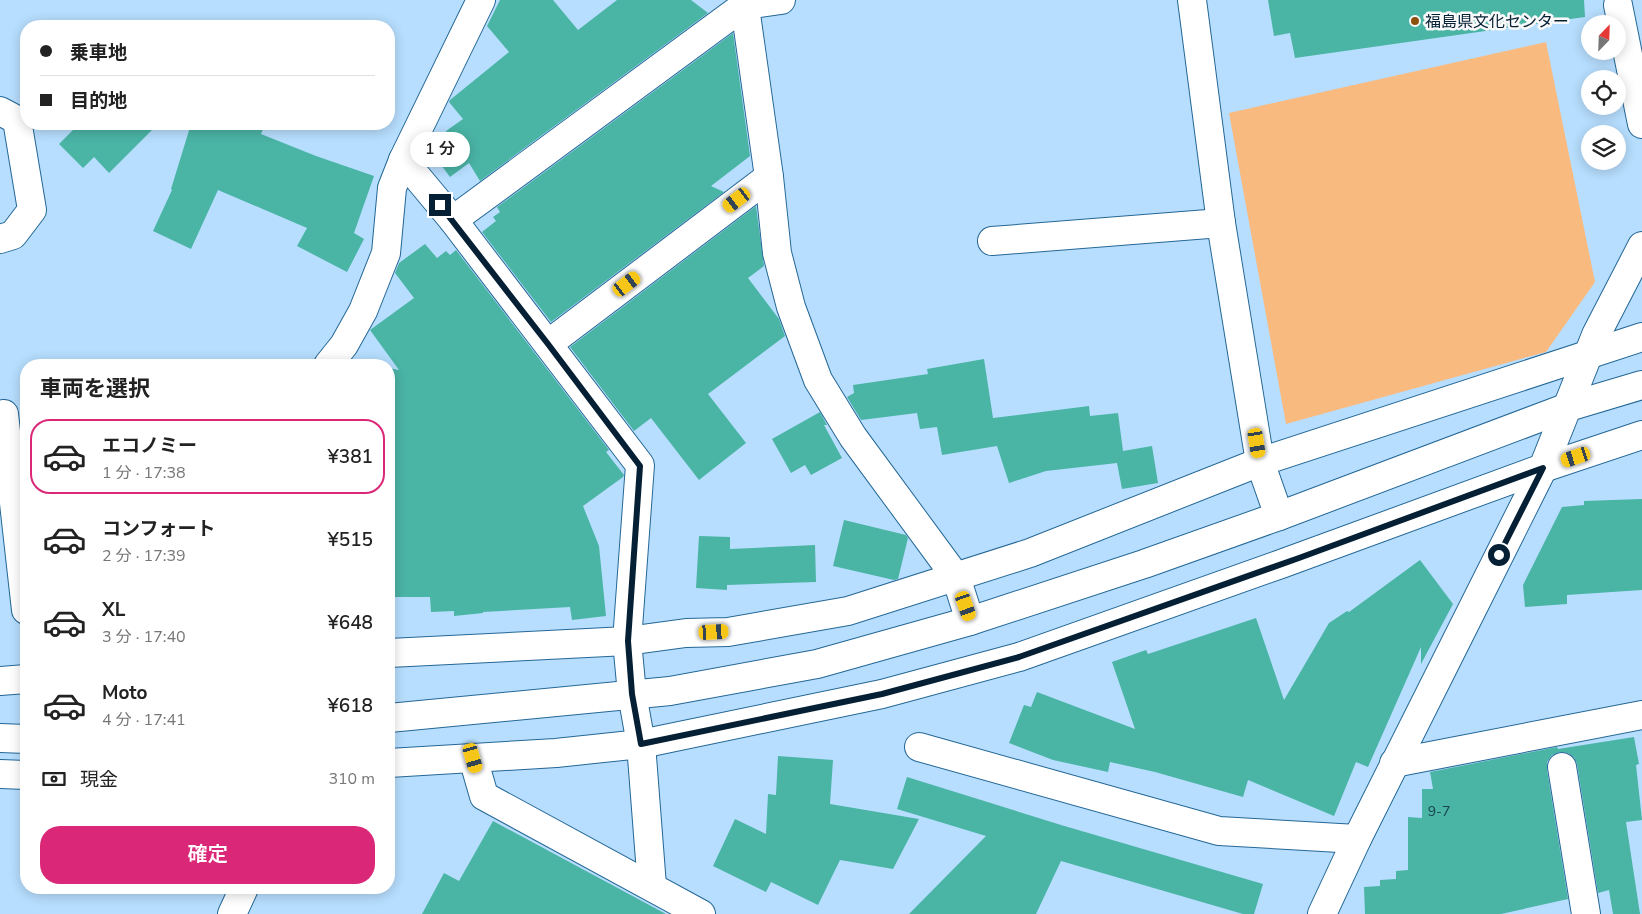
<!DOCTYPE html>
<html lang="ja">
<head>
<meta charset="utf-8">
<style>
	:root { --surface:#fff; --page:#f6f6f6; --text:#222; --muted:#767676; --line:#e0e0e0; --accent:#db2777 }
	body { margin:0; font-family:"Nunito Sans","Noto Sans JP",sans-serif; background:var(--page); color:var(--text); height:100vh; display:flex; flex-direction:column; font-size:19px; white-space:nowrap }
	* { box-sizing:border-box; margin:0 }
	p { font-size:16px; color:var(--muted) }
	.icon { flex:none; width:28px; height:28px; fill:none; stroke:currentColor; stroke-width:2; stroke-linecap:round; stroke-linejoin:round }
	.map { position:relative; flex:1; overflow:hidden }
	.sheet { position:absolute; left:20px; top:359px; width:375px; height:535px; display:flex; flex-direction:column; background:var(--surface); border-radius:20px; box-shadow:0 2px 12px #0003 }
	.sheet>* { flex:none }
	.banner { position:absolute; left:20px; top:20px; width:375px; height:110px; border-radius:20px; box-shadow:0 2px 12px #0003; display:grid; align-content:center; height:110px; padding:0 20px; background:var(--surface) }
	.needle { width:32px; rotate:23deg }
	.tools { position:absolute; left:1581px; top:15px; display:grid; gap:10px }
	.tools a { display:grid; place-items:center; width:45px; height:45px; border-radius:50%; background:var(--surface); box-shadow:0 2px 12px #0003; font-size:25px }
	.end { position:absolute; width:22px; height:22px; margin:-11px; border:6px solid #052034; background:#fff; box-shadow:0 0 0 2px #fff }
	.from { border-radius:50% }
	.bubble { position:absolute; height:35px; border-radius:18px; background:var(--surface); box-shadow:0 2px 12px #0003; font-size:16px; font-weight:600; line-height:35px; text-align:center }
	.car { position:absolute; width:15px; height:30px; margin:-15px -8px; border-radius:6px; box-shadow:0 0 4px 1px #0007; background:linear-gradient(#f5c518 24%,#345 0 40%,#f5c518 0 76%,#345 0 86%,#f5c518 0) }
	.banner b { display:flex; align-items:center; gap:18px; height:48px; font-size:19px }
	.banner b+b { border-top:1px solid var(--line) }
	.banner i { width:12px; height:12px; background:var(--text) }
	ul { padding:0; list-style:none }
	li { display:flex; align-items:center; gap:15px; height:75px; margin:0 10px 8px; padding:0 10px; border:2px solid transparent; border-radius:20px }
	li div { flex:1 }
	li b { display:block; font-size:19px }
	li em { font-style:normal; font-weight:600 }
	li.selected { border-color:var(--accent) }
	li>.icon { width:45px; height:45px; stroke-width:1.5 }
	h2 { padding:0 20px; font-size:22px; line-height:60px }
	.pay { display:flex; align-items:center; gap:12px; height:55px; padding:0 20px; font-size:19px }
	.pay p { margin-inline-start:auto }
	.button { display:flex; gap:10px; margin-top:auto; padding:10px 20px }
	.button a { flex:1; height:58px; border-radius:20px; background:var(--accent); color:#fff; font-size:20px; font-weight:600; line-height:58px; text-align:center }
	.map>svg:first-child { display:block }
	.green { fill:#f9ba80 }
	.building { fill:#4ab4a5 }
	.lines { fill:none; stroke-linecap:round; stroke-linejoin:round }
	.minor-casing { stroke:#246796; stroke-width:30 }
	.minor { stroke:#fff; stroke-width:28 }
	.route { stroke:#052034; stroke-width:6 }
	.poi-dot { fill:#8b510b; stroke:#fafafa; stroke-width:2 }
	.labels { text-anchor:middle; stroke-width:5; stroke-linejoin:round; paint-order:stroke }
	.number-label { font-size:14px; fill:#164550 }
	.poi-label { font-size:16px; fill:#052034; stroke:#fafafa; text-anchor:start }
</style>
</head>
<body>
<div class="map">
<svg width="1642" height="914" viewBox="0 0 1642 914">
	<rect width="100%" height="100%" fill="#b7defe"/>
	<!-- green -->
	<polygon class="green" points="1546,42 1595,282 1546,352 1286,424 1229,113"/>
	<!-- building -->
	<g class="building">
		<polygon points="500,0 553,0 578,30 617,0 691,0 708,13 480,181 469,163 450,177 430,150 449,136 446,131 463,119 449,102 450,100 509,52 487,26"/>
		<polygon points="1268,0 1584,0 1585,17 1295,58 1290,33 1274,36"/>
		<polygon points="733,33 750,156 711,186 724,192 551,322 482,232 496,221 493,217 500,212 497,207"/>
		<polygon points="79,124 158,124 109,173 94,157 83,168 59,144"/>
		<polygon points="191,124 265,124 261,134 316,156 374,176 354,233 364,239 347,272 297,246 307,228 218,190 191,249 153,231 172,190 171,189"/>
		<polygon points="756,206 764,266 748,278 779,319 785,336 708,394 746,443 699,480 651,418 634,431 570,347"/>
		<polygon points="425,244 437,258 446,251 450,255 456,250 609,450 606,452 624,475 623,477 583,506 599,546 606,616 572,620 570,607 483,612 483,613 454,616 454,611 431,612 430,597 389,597 389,368 399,370 370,330 414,298 395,273 399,263"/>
		<polygon points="984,359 993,418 1089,406 1090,416 1118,413 1123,451 1152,446 1158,483 1122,489 1117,463 1046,471 1009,483 997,446 942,455 937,427 920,429 917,413 861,420 847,397 854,393 853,385 928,374 927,369"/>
		<polygon points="820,412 827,425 824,425 842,458 811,475 805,465 791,473 772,439"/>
		<polygon points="1642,499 1642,590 1567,595 1567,604 1525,607 1523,585 1562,507 1584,505 1584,501"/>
		<polygon points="844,520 906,535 908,538 898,579 894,580 833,566"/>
		<polygon points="699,536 730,537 730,549 815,545 816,582 727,585 727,590 696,588"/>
		<polygon points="1420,560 1453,604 1421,664 1421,647 1368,767 1356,762 1334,816 1248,780 1243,797 1155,772 1110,762 1108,772 1053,760 1009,743 1024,705 1031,707 1037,692 1135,729 1112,662 1146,650 1148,654 1256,618 1284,700 1329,623 1347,611 1349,612"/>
		<polygon points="1634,737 1639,764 1636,765 1642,820 1626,822 1640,914 1613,914 1609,890 1598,893 1577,764 1574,757 1568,753 1560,752 1552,755 1547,762 1547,770 1568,899 1501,914 1365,914 1364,887 1380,886 1380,880 1396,879 1396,871 1408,870 1408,817 1422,818 1422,789 1433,789 1430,772 1557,747 1558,749"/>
		<polygon points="778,756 833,760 830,804 919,819 893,869 840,860 818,905 771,882 766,892 713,866 735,819 766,834 768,794 776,795"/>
		<polygon points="907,777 1061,825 1263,884 1254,914 1243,914 1061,861 1036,914 909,914 986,836 897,809"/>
		<polygon points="493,821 666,914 422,914 444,873 459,881"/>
	</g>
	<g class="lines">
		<defs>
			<g id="minor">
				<polyline points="744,0 769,177 777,253 791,307 818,380 853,437 956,577 970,621"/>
				<polyline points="1192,0 1221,223 1260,462 1279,516"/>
				<polyline points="1618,5 1642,124"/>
				<polyline points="0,111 17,120 32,210 13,235 0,239"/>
				<polyline points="403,160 453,220 640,465 627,641 632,694 641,744 652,886"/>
				<polyline points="453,220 745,5 781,0"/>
				<polyline points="992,241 1221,223"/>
				<polyline points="548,344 769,177"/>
				<polyline points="328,365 344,345 363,311 386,253 392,188 403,160 481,0"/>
				<polyline points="4,414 26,610"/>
				<polyline points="389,653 627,641 686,633 728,632 848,611 1030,553 1260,462 1642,337"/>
				<polyline points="0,681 26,679"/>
				<polyline points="389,718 670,691 817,664 970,621 1144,564 1279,516 1568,407 1642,385"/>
				<polyline points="0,738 26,739"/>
				<polyline points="919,747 1219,831 1357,839"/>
				<polyline points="473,758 484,796 701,914"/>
				<polyline points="389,763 556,753 641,744 882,694 1019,657 1281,564 1543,468 1642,435"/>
				<polyline points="1394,763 1642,715"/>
				<polyline points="1562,767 1586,914"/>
				<polyline points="0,774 26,775"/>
				<polyline points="232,914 244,888"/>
				<polyline points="1322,914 1357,839 1543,468 1596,335 1642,246"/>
			</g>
		</defs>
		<!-- minor casing -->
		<use href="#minor" class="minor-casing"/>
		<!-- minor -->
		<use href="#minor" class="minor"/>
	</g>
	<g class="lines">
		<!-- route -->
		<polyline class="route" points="440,205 548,344 640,466 628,641 632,694 641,744 882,694 1019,657 1299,558 1543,468 1499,555"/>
	</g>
	<!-- markers -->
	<circle class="poi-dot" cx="1415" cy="21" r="5"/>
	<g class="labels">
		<!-- number labels -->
		<g class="number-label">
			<text x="1439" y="816">9-7</text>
		</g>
		<!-- poi labels -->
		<g class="poi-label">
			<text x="1425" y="27">福島県文化センター</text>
		</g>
	</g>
</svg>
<div class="tools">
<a><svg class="needle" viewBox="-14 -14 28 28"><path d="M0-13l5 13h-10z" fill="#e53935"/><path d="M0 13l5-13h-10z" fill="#767676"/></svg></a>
<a><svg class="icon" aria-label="locate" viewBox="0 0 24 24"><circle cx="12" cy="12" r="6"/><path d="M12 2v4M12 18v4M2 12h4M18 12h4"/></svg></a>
<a><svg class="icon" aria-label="layers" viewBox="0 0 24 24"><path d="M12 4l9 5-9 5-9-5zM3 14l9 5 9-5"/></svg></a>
</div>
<i class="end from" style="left:1499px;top:555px"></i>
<i class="end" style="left:440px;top:205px"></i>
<div class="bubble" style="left:410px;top:132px;width:60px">1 分</div>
<i class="car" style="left:737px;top:200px;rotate:233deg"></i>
<i class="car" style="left:627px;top:284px;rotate:53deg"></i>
<i class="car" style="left:1257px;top:443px;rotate:171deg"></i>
<i class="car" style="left:1576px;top:457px;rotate:252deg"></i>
<i class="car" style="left:966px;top:606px;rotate:161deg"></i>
<i class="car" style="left:714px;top:632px;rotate:87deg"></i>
<i class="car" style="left:473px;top:758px;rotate:164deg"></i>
<div class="banner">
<b><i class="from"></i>乗車地</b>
<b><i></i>目的地</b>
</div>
<section class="sheet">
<h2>車両を選択</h2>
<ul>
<li class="selected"><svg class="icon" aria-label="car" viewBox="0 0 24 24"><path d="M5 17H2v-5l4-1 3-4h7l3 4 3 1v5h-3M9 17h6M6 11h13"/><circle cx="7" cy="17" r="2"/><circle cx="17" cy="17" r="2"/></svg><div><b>エコノミー</b><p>1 分 · 17:38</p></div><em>¥381</em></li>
<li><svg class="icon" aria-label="car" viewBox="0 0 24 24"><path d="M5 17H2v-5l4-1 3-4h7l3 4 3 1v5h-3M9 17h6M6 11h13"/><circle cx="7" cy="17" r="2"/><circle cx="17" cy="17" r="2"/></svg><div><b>コンフォート</b><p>2 分 · 17:39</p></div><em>¥515</em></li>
<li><svg class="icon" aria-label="car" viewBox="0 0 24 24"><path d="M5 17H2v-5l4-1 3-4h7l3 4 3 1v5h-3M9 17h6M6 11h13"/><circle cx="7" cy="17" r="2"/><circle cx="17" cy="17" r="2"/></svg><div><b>XL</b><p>3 分 · 17:40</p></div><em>¥648</em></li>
<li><svg class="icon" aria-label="car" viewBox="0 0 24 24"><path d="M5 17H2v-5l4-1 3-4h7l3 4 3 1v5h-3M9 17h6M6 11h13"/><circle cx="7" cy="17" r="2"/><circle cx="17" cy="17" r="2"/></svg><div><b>Moto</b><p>4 分 · 17:41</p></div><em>¥618</em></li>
</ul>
<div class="pay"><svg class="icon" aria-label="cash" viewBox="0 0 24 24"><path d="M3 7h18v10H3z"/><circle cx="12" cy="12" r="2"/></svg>現金<p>310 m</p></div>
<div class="button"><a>確定</a></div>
</section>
</div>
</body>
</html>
